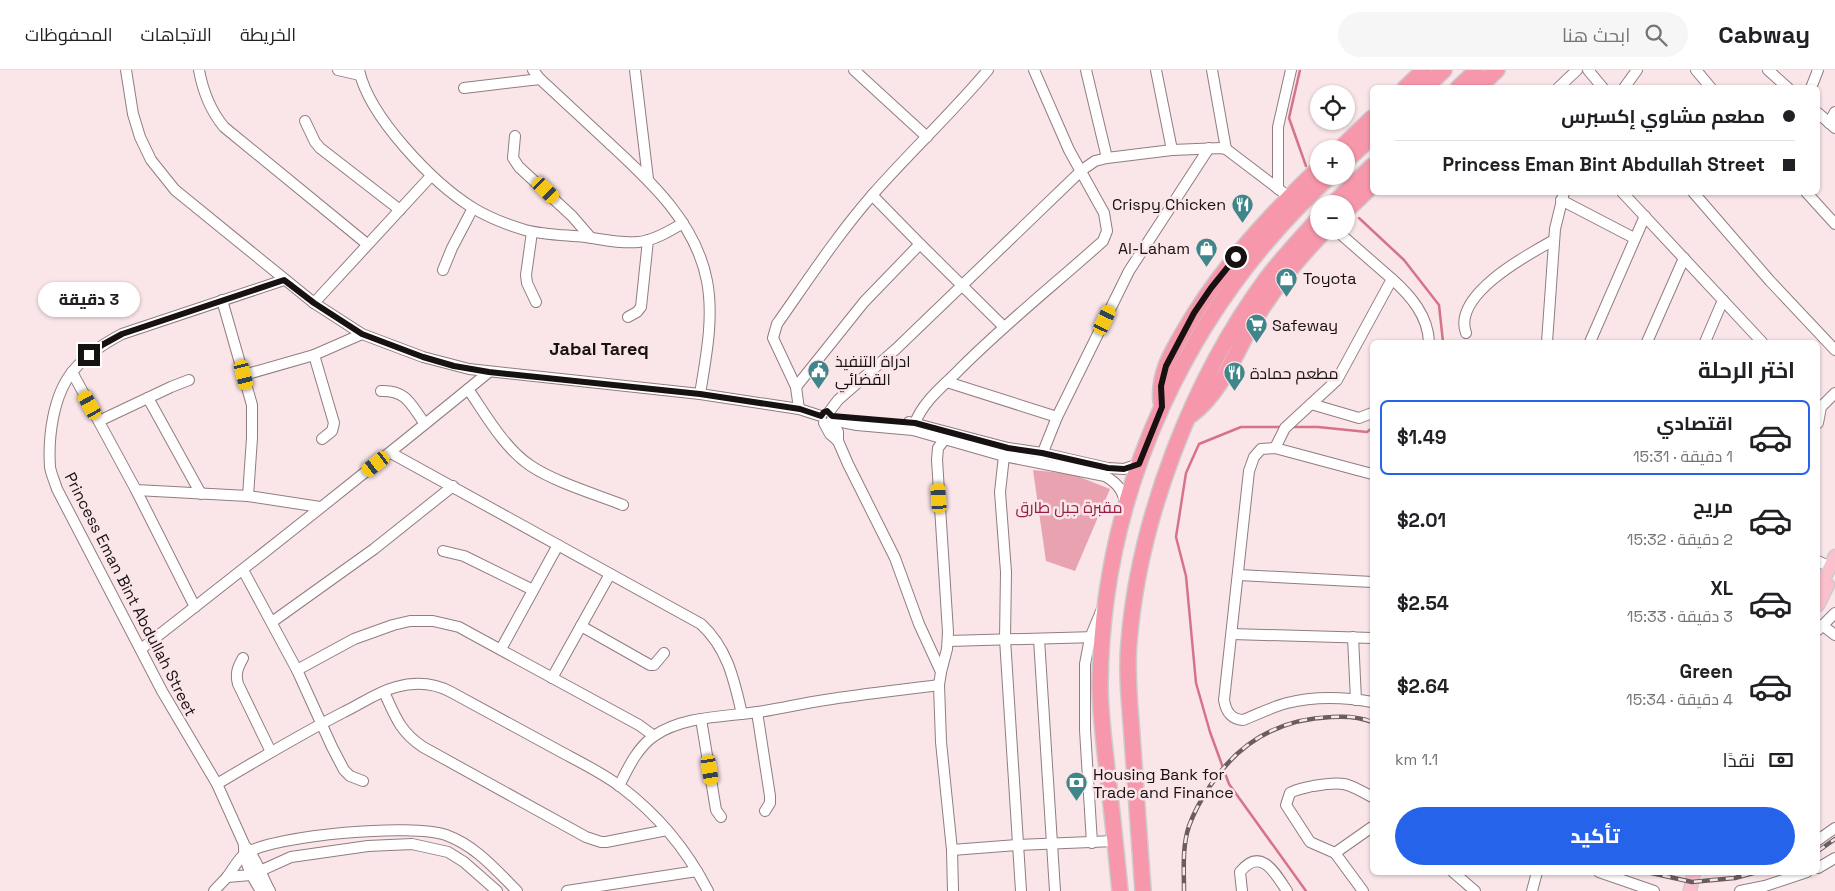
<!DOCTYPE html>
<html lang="ar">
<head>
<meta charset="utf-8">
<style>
	:root { --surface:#fff; --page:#f6f6f6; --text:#202124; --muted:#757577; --line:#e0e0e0; --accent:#2563eb }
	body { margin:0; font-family:"Space Grotesk",Cairo,sans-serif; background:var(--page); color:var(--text); direction:rtl; height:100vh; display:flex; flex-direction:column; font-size:19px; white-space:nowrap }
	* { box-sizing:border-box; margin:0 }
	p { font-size:16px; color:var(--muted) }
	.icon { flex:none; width:28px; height:28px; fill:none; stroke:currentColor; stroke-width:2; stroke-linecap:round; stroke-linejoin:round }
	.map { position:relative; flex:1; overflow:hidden; direction:ltr }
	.side { position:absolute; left:1370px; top:270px; width:450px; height:535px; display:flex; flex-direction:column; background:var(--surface); border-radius:8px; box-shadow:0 1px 4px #0004; direction:rtl }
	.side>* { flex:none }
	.banner { position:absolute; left:1370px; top:15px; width:450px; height:110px; border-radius:8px; box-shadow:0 1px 4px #0004; direction:rtl; display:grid; align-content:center; height:110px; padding:0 25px; background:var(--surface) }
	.buttons { position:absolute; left:1310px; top:15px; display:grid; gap:10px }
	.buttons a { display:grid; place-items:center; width:45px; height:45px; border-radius:50%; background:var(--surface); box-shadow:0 1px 4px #0004; font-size:25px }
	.end { position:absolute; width:22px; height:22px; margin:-11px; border:6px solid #181112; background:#fff; box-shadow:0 0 0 2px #fff }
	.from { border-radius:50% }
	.bubble { position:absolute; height:35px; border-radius:18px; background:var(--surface); box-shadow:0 1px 4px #0004; font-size:16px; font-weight:800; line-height:35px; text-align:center; direction:rtl }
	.car { position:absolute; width:15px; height:30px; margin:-15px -8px; border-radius:6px; box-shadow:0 0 4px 1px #0007; background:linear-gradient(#f5c518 24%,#345 0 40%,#f5c518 0 76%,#345 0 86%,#f5c518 0) }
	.banner b { display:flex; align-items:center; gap:18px; height:48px; font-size:19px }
	.banner b+b { border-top:1px solid var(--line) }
	.banner i { width:12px; height:12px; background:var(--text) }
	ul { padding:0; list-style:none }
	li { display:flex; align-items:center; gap:15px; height:75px; margin:0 10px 8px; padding:0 15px; border:2px solid transparent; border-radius:8px }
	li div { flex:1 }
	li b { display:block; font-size:19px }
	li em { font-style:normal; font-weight:800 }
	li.on { border-color:var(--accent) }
	li>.icon { width:45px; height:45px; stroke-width:1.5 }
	h2 { padding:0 25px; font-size:22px; line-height:60px }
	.pay { display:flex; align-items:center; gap:12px; height:55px; padding:0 25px; font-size:19px }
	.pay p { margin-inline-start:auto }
	.primary-button { display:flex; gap:10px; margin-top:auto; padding:10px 25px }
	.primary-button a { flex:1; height:58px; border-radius:30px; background:var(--accent); color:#fff; font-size:20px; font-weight:800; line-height:58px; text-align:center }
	header { display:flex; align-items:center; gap:30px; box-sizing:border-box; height:70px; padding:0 25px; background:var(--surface); border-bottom:1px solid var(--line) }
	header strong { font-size:24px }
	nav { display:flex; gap:28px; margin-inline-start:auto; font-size:18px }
	.search { width:350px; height:45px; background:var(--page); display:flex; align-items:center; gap:12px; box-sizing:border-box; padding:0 18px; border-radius:28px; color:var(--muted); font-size:19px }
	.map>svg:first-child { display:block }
	.green { fill:#e8a2b0 }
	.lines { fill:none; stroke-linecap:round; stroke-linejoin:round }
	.stream { stroke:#d67389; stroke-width:2.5 }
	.minor-casing { stroke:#917d81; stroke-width:12 }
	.major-casing { stroke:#cccbcb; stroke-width:15 }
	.highway-casing { stroke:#cccbcb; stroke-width:18 }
	.minor { stroke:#fff; stroke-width:10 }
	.major { stroke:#fac1cd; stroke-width:12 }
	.highway { stroke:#f697ab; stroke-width:15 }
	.rail-casing { stroke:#695d5f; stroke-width:4.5 }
	.rail { stroke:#fae5e8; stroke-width:2.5; stroke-dasharray:8; stroke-linecap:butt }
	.route { stroke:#181112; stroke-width:6 }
	.labels { text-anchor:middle; stroke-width:5; stroke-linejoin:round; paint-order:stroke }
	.poi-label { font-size:16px; fill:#181112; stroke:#fae5e8; text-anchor:start }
	.park-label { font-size:16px; fill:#941d46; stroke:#fae5e8 }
	.street-label { font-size:16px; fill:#181112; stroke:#fae5e8 }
	.neighbourhood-label { font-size:18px; font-weight:bold; fill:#181112; stroke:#fae5e8 }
</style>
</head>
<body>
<header>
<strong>Cabway</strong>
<div class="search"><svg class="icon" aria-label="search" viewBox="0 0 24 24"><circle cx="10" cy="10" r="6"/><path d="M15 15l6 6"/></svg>ابحث هنا</div>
<nav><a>الخريطة</a><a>الاتجاهات</a><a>المحفوظات</a></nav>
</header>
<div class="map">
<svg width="1835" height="821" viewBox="0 0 1835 821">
	<rect width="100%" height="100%" fill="#fae5e8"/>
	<!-- green -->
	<polygon class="green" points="1033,400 1072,404 1110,419 1075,501 1046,491"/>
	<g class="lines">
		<!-- stream -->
		<g class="stream">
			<polyline points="1300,0 1289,48 1306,96"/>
			<polyline points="1359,148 1404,190 1439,235 1443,272"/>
			<polyline points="1283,357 1241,357 1199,374 1186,403 1176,467 1186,506 1196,613 1210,662 1229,714 1306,821"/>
			<polyline points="1291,357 1318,357 1367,362 1372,358"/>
		</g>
		<defs>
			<g id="minor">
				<polyline points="126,0 133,44 140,67 151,90 175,120 314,233 362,264 423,287 469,299 700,324 799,339 821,346"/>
				<path d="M199,0C203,22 210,40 224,57L367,174"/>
				<polyline points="338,0 360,5"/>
				<path d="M359,0C369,47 433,113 473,138C488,147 508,155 525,160C544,165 565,165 585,167C602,169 620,174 638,172C653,171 670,161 683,153"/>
				<path d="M533,0L540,9C563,30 586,52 610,74C651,112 696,153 707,211C714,248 706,287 700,324"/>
				<polyline points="635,0 648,109"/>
				<polyline points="854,0 927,67"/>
				<polyline points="1086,0 1107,88"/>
				<polyline points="1156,0 1172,80"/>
				<polyline points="1212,0 1226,79"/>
				<polyline points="1588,0 1603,18"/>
				<polyline points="1696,0 1711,18"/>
				<polyline points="1768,0 1788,18"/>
				<polyline points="464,18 540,9"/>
				<polyline points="1558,18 1577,0"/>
				<polyline points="1624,18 1637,0"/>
				<polyline points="1811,18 1818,0"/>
				<polyline points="1818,43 1835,58"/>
				<polyline points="305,51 315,72 320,78 400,140"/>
				<polyline points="1829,53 1835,42"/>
				<polyline points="515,66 513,88 519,97 572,146 591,168"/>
				<polyline points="1278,119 1278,57 1291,0"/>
				<polyline points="1622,122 1762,272"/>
				<polyline points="1693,122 1770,211 1835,280"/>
				<polyline points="1806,122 1835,154"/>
				<polyline points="872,125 920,174 1004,257"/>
				<polyline points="1561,130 1634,168"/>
				<polyline points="532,162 526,205 527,213 536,232"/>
				<polyline points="443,200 452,178 473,138"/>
				<path d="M1392,209C1411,226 1428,246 1429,272"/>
				<polyline points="222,230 252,335 252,368 248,426"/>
				<polyline points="314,233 431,106"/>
				<polyline points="628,247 637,242 641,237 648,170"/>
				<path d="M1466,263C1452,225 1527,185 1554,170"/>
				<polyline points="1547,272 1555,159 1564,122"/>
				<polyline points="1590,272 1645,146"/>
				<polyline points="1647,272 1684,188"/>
				<polyline points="1705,272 1723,230"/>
				<polyline points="314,285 334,353 332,361 322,369"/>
				<polyline points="72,302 136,420 195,537"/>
				<polyline points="244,305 314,285 362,264"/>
				<polyline points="947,312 1057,347"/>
				<polyline points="796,317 864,232 920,174"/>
				<path d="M468,319C486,345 504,378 531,396C555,412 595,424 623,435"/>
				<path d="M381,321C407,320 411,335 425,354"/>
				<polyline points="148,328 201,424"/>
				<polyline points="1311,334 1359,348 1372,343"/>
				<path d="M799,339L796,317L773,268L777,254C808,210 838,164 874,123C911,81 952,43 988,0"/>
				<polyline points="829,342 838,330 896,279 1082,100 1095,91 1107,88 1172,80 1221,78 1226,79 1289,127"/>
				<polyline points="832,350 838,362 838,371 848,394 895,488 919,554 941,602 939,615 941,672 952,780 953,821"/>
				<path d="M832,350L857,355L913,360L1004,386L1105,406C1117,413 1123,420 1125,433"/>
				<polyline points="99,351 171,317 189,310"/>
				<polyline points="909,352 1008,378 1042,383 1108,398 1124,399 1139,394"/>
				<polyline points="824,353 830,364 838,371"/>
				<path d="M915,353C923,332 941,318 956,303C1002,256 1054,215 1103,171L1107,161L1104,143L1069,80L1034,0"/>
				<polyline points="1818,353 1821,337 1835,323"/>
				<polyline points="1275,378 1285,358 1337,310 1392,209 1337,161"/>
				<path d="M391,383L701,554C728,579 734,610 742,644"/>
				<polyline points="1004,386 1000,422 1006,502 1005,569 1021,821"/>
				<polyline points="1039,392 1057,347 1129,201 1209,78"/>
				<path d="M1372,404L1275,378L1261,379L1254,387L1249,401L1224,630C1226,642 1231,649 1243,650C1258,644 1272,637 1287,633C1314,626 1346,627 1372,632"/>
				<polyline points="136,420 248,426 320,437"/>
				<polyline points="443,481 464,486 533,520"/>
				<polyline points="1818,491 1830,497"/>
				<polyline points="243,500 297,600 332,677 344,700 350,706 363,711"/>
				<polyline points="1239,505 1372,512"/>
				<polyline points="272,552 374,479 453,416"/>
				<polyline points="1822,555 1835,565"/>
				<polyline points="581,556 650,595 654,595 664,583"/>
				<polyline points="1818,560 1835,543"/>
				<polyline points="1232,564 1372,568"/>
				<polyline points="1353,567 1356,630"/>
				<polyline points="1039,569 1055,821"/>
				<polyline points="948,571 1096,567"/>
				<path d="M141,579C258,488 374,396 489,302"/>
				<polyline points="501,579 558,475"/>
				<path d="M243,588C238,597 235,603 238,614L271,682"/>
				<polyline points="297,600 354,569 393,555 410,551 433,551 459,557 468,562 639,655 654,666"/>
				<polyline points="941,602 947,579 948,562 937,390 938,378 945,369"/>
				<polyline points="552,608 610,504"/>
				<path d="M384,622C395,646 400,662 423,677L586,767L601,772H606L667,760"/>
				<polyline points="757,642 770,726 770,733 765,741"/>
				<polyline points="701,649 715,734 716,740 721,747"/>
				<path d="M217,714C259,689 301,664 344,642C361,634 377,622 396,617C414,612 434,613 451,622C489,643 527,663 565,684C584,694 604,704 621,717C658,745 687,780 708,821"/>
				<path d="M619,716C628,698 637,678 654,666C683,646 724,647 758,642C780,639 803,633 825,630C863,624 901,620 939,615"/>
				<polyline points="1818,770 1835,758"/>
				<polyline points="1092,773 1085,660 1085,594 1090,568 1102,539"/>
				<path d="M246,777C255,785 263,809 270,821"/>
				<polyline points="952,780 1017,775 1115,771"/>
				<path d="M1335,783L1310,772L1286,735L1290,723C1296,719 1305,718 1313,716C1342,711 1346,712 1372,727"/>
				<polyline points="1818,798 1835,788"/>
				<polyline points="1453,802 1475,821"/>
				<polyline points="1599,802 1654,821"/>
				<polyline points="227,807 251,805 291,787 368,776 412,774 448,782 464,792 497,821"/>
				<path d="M214,821C218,816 223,812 227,807C233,800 238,788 246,783C277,765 412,753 446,765C476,776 495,799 517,821"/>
				<path d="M261,821C252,807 243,791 244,774L217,714L162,621L57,419C55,412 51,404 50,397C48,367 53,325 73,301C86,285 103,274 122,264L284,210"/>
				<polyline points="567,821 697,801"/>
				<path d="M1242,821L1240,802C1261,776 1275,803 1287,821"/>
				<polyline points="1363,821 1335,783 1372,757"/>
				<polyline points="1532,821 1537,802"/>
				<polyline points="1740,821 1765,816 1807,802"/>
			</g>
			<g id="major">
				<polyline points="1818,522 1835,486"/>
				<polyline points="1818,535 1828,515"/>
				<polyline points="1690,821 1694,802"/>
			</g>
			<g id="highway">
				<polyline points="1405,18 1424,0"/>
				<polyline points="1425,18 1444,0"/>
				<polyline points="1458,18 1477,0"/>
				<polyline points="1478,18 1497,0"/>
				<polyline points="1340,79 1372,48"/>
				<polyline points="1346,91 1372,67"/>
				<polyline points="1333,134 1372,96"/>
				<polyline points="1346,141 1372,116"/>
				<path d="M1161,332C1158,305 1171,283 1184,261C1220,199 1268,147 1319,98"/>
				<path d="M1191,345C1222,322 1235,283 1254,251C1274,218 1298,188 1325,161"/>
				<path d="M1120,821C1116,781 1112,740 1107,700C1104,671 1100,643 1100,614C1102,420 1187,237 1330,106"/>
				<path d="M1143,821C1139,769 1136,718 1132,666C1130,635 1126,603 1129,572C1139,448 1193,308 1267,208C1283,187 1301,168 1319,148"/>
			</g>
		</defs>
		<!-- minor casing -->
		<use href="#minor" class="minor-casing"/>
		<!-- major casing -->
		<use href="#major" class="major-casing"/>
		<!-- highway casing -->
		<use href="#highway" class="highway-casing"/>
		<!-- minor -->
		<use href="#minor" class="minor"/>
		<!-- major -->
		<use href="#major" class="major"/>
		<!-- highway -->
		<use href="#highway" class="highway"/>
		<defs>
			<g id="rail">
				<polyline points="1818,781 1835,769"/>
				<polyline points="1647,802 1692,812 1735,808 1757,802"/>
				<path d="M1184,821C1184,800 1182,777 1189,756C1194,742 1202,728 1210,716C1239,672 1279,649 1331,647C1345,646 1360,647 1372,652"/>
			</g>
		</defs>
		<!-- rail casing -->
		<use href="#rail" class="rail-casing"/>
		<!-- rail -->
		<use href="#rail" class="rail"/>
	</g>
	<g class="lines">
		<!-- route -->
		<polyline class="route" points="89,285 102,275 122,264 284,210 314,233 362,264 423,287 454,296 489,302 700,324 800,339 821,346 824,342 827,341 832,346 915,353 1008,378 1042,383 1108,398 1124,399 1139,394 1162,337 1161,316 1166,296 1194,243 1211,218 1236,187"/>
	</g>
	<!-- icons -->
	<defs>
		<symbol id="restaurant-pin" viewBox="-11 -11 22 30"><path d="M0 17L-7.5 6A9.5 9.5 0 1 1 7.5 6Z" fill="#3e8689" stroke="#fae5e8"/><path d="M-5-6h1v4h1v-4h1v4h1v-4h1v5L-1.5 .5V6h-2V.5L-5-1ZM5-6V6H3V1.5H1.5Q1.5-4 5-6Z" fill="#fff"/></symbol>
		<symbol id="shop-pin" viewBox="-11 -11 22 30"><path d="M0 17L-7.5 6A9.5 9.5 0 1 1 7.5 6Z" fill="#3e8689" stroke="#fae5e8"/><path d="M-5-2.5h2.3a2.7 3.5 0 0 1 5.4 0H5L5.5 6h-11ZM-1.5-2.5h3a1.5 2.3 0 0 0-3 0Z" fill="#fff"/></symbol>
		<symbol id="supermarket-pin" viewBox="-11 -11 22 30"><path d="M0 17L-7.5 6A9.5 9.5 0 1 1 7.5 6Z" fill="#3e8689" stroke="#fae5e8"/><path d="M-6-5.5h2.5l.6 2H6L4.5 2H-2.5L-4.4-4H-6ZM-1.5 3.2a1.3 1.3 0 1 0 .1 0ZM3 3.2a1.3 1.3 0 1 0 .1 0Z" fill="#fff"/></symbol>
		<symbol id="civic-pin" viewBox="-11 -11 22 30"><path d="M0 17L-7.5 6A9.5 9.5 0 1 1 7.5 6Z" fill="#3e8689" stroke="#fae5e8"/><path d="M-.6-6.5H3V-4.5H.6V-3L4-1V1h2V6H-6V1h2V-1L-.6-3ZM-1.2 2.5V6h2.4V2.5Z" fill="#fff"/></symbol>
		<symbol id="bank-pin" viewBox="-11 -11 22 30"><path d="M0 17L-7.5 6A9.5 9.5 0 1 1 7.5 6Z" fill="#3e8689" stroke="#fae5e8"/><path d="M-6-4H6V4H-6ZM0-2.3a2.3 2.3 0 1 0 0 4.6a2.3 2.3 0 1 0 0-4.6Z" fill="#fff"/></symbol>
	</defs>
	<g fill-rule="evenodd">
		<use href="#restaurant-pin" x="1230" y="122" width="25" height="34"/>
		<use href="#shop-pin" x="1194" y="166" width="25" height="34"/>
		<use href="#shop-pin" x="1274" y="196" width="25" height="34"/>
		<use href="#supermarket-pin" x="1244" y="242" width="25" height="34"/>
		<use href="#civic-pin" x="806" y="288" width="25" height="34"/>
		<use href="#restaurant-pin" x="1222" y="290" width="25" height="34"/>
		<use href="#bank-pin" x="1064" y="700" width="25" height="34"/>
	</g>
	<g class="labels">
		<!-- poi labels -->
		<g class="poi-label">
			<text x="1226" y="140" text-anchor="end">Crispy Chicken</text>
			<text x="1190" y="184" text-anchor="end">Al-Laham</text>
			<text x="1303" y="214">Toyota</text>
			<text x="1272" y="261">Safeway</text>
			<text x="835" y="297">ادراة التنفيذ<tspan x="835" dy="18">القضائي</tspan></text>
			<text x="1250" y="309">مطعم حمادة</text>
			<text x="1093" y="710">Housing Bank for<tspan x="1093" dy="18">Trade and Finance</tspan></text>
		</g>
		<!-- park labels -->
		<g class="park-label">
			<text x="1069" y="443">مقبرة جبل طارق</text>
		</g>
		<!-- street labels -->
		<g class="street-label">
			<text transform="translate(131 524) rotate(63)" y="6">Princess Eman Bint Abdullah Street</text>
		</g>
		<!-- neighbourhood labels -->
		<g class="neighbourhood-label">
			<text x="599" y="285">Jabal Tareq</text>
		</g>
	</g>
</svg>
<div class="buttons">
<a><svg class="icon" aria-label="locate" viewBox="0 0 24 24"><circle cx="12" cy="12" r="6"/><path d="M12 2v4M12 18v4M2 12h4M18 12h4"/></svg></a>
<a>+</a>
<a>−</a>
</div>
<i class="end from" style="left:1236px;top:187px"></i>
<i class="end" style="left:89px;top:285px"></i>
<div class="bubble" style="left:38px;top:212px;width:102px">3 دقيقة</div>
<i class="car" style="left:546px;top:120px;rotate:134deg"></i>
<i class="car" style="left:1105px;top:250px;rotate:25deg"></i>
<i class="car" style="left:244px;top:305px;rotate:166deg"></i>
<i class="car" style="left:90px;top:335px;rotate:331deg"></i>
<i class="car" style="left:376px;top:394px;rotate:232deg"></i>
<i class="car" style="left:939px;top:428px;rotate:356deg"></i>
<i class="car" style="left:710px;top:700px;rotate:171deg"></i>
<div class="banner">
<b><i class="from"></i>مطعم مشاوي إكسبرس</b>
<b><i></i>Princess Eman Bint Abdullah Street</b>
</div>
<section class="side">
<h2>اختر الرحلة</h2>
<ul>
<li class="on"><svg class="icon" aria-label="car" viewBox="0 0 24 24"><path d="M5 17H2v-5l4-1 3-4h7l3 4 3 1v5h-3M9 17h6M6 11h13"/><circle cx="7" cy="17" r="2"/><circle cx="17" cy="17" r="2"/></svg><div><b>اقتصادي</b><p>1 دقيقة · 15:31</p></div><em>$1.49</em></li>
<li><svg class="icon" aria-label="car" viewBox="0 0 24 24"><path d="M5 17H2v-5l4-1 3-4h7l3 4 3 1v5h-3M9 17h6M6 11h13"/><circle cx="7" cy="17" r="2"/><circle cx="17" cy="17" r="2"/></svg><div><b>مريح</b><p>2 دقيقة · 15:32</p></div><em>$2.01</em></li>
<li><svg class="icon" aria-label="car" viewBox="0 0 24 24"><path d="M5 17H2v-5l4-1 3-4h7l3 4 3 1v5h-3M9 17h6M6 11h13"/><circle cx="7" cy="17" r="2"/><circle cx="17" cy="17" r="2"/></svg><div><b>XL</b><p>3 دقيقة · 15:33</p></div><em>$2.54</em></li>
<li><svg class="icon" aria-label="car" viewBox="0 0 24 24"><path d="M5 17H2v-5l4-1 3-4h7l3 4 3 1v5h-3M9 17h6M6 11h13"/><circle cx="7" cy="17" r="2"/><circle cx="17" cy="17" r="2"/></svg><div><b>Green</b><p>4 دقيقة · 15:34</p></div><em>$2.64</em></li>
</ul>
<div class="pay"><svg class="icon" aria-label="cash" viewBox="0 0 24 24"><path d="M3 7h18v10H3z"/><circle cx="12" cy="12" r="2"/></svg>نقدًا<p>1.1 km</p></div>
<div class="primary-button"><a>تأكيد</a></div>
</section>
</div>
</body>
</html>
